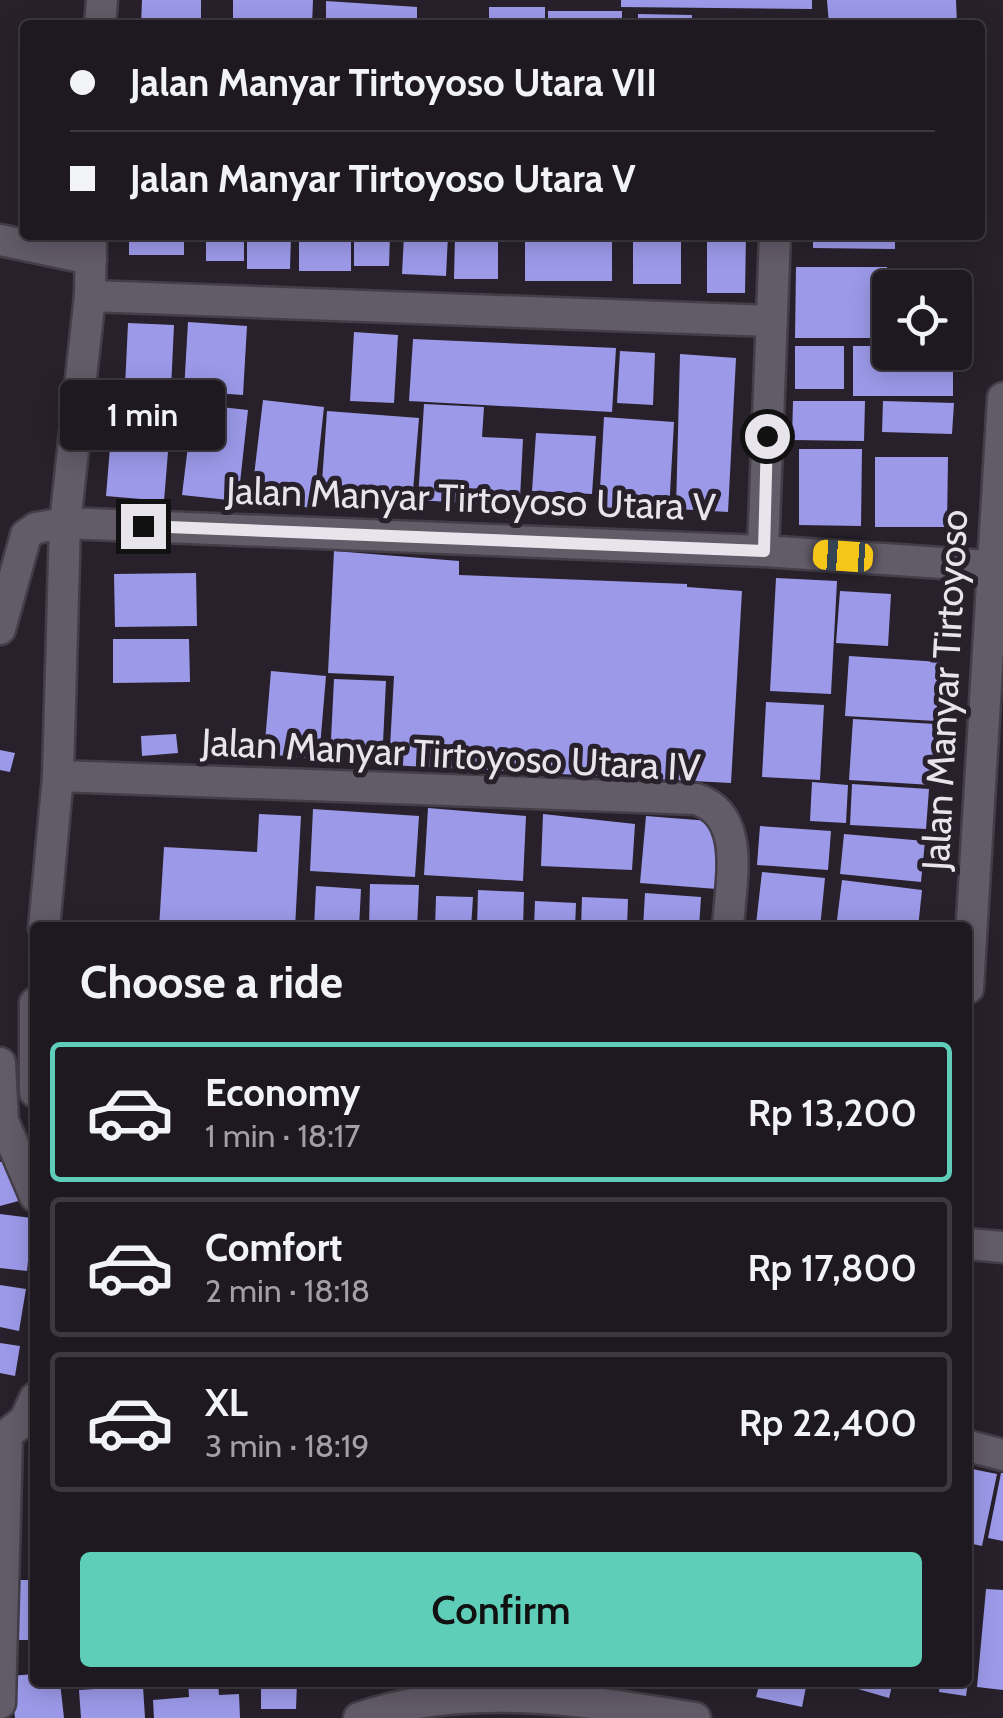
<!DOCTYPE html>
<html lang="en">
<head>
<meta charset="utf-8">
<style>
	:root { --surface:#1e1921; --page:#26222a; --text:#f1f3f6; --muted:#a1a0a5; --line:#3c383f; --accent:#5eceb8 }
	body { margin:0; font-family:Cabin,sans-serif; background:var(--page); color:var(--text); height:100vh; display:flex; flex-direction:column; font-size:38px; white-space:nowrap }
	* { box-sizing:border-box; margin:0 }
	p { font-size:32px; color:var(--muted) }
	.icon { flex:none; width:55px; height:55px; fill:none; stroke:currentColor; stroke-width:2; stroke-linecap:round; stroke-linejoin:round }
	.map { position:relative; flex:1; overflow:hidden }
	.sheet { position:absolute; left:30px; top:922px; width:942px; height:765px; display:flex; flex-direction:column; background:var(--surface); border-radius:10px; box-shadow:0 5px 25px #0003,0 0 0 2px var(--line) }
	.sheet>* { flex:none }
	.hud { position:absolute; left:20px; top:20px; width:965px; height:220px; border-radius:10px; box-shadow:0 5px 25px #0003,0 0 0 2px var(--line); display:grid; align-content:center; height:220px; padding:0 50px; background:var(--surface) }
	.fabs { position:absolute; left:872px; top:270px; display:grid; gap:20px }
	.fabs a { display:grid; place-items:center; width:100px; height:100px; border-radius:10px; background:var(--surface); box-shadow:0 5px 25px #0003,0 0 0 2px var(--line); font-size:50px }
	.end { position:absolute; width:45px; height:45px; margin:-22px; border:12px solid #e8e4ec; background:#111; box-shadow:0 0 0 5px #111 }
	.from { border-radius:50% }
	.bubble { position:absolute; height:70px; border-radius:10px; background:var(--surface); box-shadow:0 5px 25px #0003,0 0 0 2px var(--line); font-size:32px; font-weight:600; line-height:70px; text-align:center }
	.car { position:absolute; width:30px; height:60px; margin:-30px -15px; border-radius:12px; box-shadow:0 0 8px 2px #0007; background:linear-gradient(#f5c518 24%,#345 0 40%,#f5c518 0 76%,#345 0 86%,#f5c518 0) }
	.hud b { display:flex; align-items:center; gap:35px; height:95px; font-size:38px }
	.hud b+b { border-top:2px solid var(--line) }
	.hud i { width:25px; height:25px; background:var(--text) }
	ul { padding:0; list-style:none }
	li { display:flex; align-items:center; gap:30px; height:140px; margin:0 20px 15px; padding:0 30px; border:5px solid var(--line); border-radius:10px }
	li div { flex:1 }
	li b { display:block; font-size:38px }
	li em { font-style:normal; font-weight:600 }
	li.selected { border-color:var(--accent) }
	li>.icon { width:90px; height:90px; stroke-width:1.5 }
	h2 { padding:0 50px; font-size:45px; line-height:120px }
	.action { display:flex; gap:20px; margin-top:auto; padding:20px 50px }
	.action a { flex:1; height:115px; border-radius:10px; background:var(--accent); color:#111; font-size:40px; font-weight:600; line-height:115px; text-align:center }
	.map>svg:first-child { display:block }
	.building { fill:#9c99e9 }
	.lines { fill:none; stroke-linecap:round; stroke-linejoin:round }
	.minor-casing { stroke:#443e48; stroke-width:35 }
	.minor { stroke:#625b68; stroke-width:30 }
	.route { stroke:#e8e4ec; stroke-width:12 }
	.labels { text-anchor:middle; stroke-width:10; stroke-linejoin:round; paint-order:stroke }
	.street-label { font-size:38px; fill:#e8e4ec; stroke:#28212c }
</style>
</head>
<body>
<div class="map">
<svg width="1003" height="1718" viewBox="0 0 1003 1718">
	<rect width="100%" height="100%" fill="#28212c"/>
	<!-- building -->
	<g class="building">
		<polygon points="142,0 201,0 201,25 141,25"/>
		<polygon points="233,0 313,0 312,25 233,25"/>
		<polygon points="621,0 812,0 812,9 621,7"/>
		<polygon points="827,0 956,0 957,25 829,25"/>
		<polygon points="326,1 417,7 417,25 326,25"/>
		<rect x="489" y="7" width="56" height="18"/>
		<rect x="548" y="11" width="74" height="14"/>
		<polygon points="638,14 692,15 692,25 638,25"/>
		<rect x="129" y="235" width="55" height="20"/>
		<rect x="206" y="235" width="38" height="26"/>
		<polygon points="247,235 291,235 290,269 247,269"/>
		<rect x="299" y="235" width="52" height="36"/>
		<polygon points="354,235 390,235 389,266 354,266"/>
		<polygon points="404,235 448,235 446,276 402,274"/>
		<polygon points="455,235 498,235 498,279 454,279"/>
		<rect x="525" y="235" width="87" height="46"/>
		<rect x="633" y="235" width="48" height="49"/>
		<polygon points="707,235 746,235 745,293 707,293"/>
		<polygon points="813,235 895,235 895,249 813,248"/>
		<polygon points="796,267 887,267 887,338 795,338"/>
		<polygon points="188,322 247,326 243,395 184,391"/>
		<polygon points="128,323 174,325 171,389 125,387"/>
		<polygon points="354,332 398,335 394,403 350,401"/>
		<polygon points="413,339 616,348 612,412 409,401"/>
		<rect x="795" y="346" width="49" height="43"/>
		<polygon points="853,346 890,346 890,352 953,352 953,396 853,396"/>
		<polygon points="620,351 655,353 653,405 617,403"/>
		<polygon points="680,354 736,358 728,512 676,509"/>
		<polygon points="114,399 172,403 164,501 106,496"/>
		<polygon points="263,400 324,407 313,508 251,501"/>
		<polygon points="793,401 865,401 864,441 792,440"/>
		<polygon points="883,401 954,403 952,434 882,432"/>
		<polygon points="193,404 248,410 238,501 182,495"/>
		<polygon points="424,404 484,407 482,437 523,439 520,498 479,495 479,504 418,500"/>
		<polygon points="327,411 419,418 412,503 321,496"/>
		<polygon points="604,417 674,422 669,511 599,507"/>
		<polygon points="536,433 596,436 592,494 532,491"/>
		<polygon points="799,449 862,449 861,526 799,525"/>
		<polygon points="875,457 948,457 947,527 875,527"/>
		<polygon points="334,551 459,561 459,575 687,584 687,587 742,591 731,783 389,765 394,676 328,673"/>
		<polygon points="196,573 197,626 115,627 114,574"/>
		<polygon points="776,578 837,581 831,694 770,691"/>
		<polygon points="840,591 891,594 888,646 836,643"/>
		<polygon points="113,639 189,639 190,682 113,683"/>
		<polygon points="849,656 940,662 936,721 845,716"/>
		<polygon points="271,671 326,676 319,759 264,754"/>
		<polygon points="334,679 386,681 382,763 330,760"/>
		<polygon points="766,702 824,705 820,780 762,777"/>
		<polygon points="853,719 935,724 932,785 849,780"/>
		<polygon points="176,734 178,753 142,756 141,736"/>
		<polygon points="0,750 15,753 10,772 0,770"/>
		<polygon points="812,782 848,785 846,823 810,821"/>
		<polygon points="852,784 929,789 926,829 850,825"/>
		<polygon points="428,808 526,816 523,881 424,875"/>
		<polygon points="313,809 419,816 415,877 310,871"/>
		<polygon points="259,814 301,816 295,928 159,928 164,847 257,852"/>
		<polygon points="543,814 635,824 632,870 541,866"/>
		<polygon points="646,816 722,822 717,889 640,883"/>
		<polygon points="760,826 831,831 828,870 757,865"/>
		<polygon points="844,834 925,841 921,882 840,874"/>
		<polygon points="762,872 825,878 820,928 756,924"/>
		<polygon points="842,880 922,890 918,928 836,928"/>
		<polygon points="370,884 419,885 417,928 369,928"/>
		<polygon points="316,886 361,889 359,928 314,928"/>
		<polygon points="478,890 524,892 523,928 477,928"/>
		<polygon points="645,893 701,897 699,928 643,928"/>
		<polygon points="436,896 473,897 471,928 435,928"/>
		<polygon points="582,897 628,899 627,928 581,928"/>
		<polygon points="535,901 576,903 575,928 534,928"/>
		<polygon points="11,1159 22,1200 0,1206 0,1162"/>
		<polygon points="0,1214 32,1218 27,1271 0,1268"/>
		<polygon points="0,1285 26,1289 19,1331 0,1327"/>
		<polygon points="0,1343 20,1346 15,1376 0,1373"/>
		<polygon points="972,1469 997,1474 982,1546 968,1543"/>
		<polygon points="1001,1473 1003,1473 1003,1541 988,1538"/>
		<rect x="19" y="1580" width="16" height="60"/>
		<polygon points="986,1589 1003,1590 1003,1690 977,1687"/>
		<polygon points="35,1674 35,1682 60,1682 64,1718 15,1718 10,1676"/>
		<polygon points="188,1682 218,1682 219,1695 239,1694 240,1718 154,1718 153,1700 189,1697"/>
		<polygon points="261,1682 297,1682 296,1709 261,1709"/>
		<polygon points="760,1682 807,1682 802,1707 756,1697"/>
		<polygon points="834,1682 893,1682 889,1698"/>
		<polygon points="940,1682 968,1682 966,1696 939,1692"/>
		<polygon points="143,1686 145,1718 81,1718 79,1690"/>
	</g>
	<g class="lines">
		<defs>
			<g id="minor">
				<polyline points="100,25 102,0"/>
				<polyline points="0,240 91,259"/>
				<polyline points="90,296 770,321"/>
				<polyline points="763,551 775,235"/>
				<polyline points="0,629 26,535 36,528 65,523 763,551 1003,567"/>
				<path d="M58,776L696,799C748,816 730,883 728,928"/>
				<polyline points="44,928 58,776 65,523 90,296 91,235"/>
				<polyline points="968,988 1003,398"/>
				<polyline points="35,1003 35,1092"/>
				<polyline points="0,1063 3,1121 35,1196"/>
				<polyline points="968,1244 1003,1247"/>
				<polyline points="0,1440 25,1420 35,1398"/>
				<polyline points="968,1446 1003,1455"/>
				<polyline points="0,1703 7,1439"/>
				<path d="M359,1718C466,1680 586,1701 695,1718"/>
			</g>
		</defs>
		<!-- minor casing -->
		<use href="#minor" class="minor-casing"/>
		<!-- minor -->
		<use href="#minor" class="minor"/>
	</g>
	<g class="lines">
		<!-- route -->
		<polyline class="route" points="143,526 764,551 767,436"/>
	</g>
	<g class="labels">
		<!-- street labels -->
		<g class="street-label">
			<text transform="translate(471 499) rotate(2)" y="13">Jalan Manyar Tirtoyoso Utara V</text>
			<text transform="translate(945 690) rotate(-87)" y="13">Jalan Manyar Tirtoyoso</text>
			<text transform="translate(451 755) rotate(3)" y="13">Jalan Manyar Tirtoyoso Utara IV</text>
		</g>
	</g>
</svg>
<div class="fabs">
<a><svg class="icon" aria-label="locate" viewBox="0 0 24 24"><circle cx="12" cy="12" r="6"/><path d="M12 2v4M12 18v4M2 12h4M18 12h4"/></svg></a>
</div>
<i class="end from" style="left:767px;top:436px"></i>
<i class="end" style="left:143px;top:526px"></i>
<div class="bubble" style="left:60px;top:380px;width:165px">1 min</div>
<i class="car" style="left:843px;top:556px;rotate:274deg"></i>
<div class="hud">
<b><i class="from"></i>Jalan Manyar Tirtoyoso Utara VII</b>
<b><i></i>Jalan Manyar Tirtoyoso Utara V</b>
</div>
<section class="sheet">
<h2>Choose a ride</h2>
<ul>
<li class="selected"><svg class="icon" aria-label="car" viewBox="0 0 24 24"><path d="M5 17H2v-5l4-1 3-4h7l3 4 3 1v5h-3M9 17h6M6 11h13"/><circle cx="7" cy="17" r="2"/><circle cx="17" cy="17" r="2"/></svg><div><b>Economy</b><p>1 min · 18:17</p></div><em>Rp 13,200</em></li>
<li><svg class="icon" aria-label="car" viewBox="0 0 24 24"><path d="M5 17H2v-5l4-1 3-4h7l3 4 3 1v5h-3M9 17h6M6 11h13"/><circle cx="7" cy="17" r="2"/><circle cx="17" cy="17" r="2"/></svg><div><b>Comfort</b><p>2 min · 18:18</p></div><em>Rp 17,800</em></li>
<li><svg class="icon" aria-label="car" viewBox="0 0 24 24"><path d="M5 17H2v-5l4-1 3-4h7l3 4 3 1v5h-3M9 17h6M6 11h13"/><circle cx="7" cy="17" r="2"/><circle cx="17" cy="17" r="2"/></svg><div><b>XL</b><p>3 min · 18:19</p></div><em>Rp 22,400</em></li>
</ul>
<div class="action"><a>Confirm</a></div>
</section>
</div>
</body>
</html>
